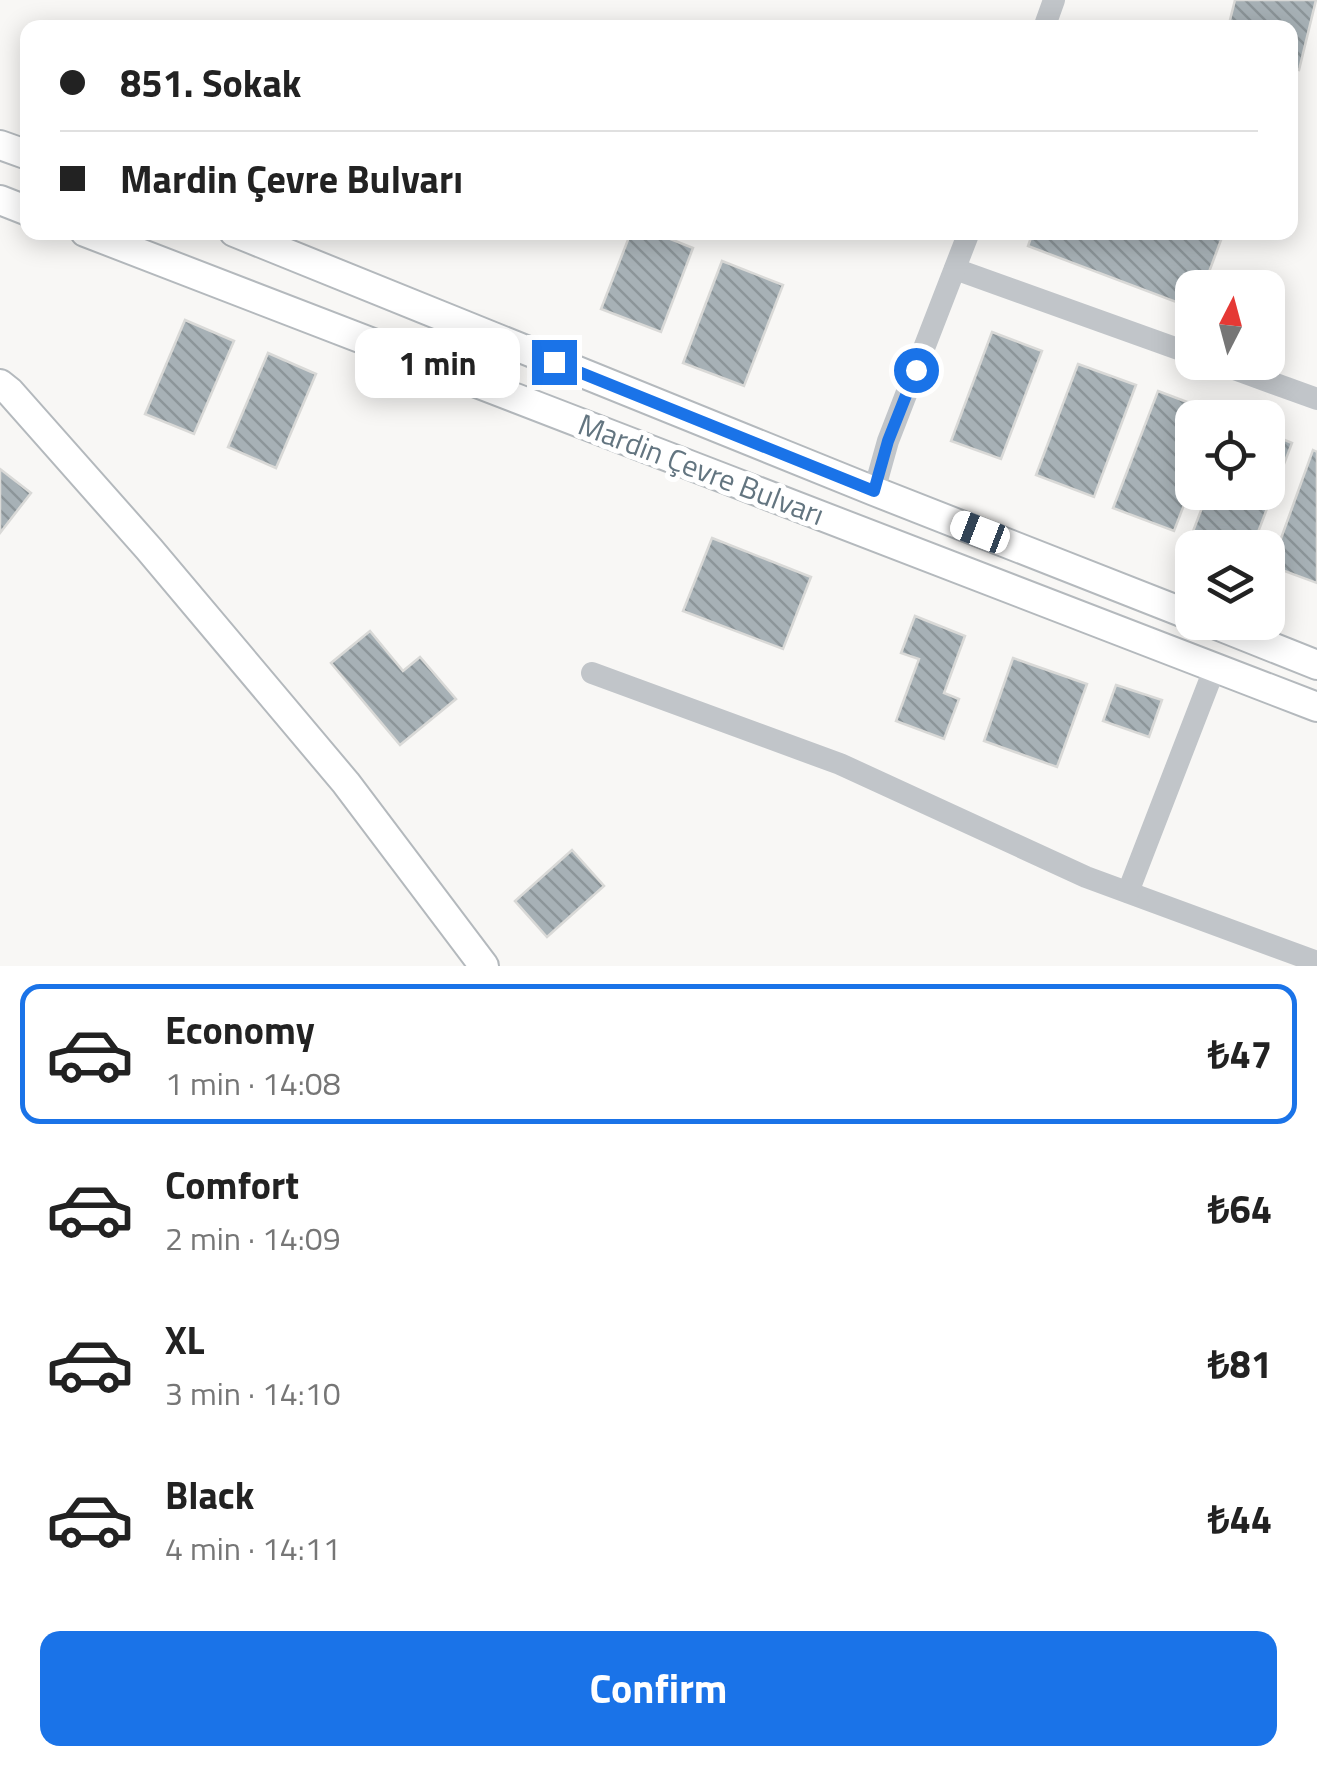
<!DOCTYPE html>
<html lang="en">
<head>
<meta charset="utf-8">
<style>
	:root { --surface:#fff; --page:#f2f2f2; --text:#222; --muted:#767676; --line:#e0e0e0; --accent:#1a73e8 }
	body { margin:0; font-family:"Titillium Web",sans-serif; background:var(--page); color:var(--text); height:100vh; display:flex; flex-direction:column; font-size:38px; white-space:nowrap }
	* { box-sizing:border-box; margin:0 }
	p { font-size:32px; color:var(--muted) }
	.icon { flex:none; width:55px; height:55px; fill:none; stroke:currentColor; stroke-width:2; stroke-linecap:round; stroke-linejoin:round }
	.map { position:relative; height:966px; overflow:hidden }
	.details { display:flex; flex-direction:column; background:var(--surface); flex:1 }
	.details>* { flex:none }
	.top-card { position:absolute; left:20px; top:20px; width:1278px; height:220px; border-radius:20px; box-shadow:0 5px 25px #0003; display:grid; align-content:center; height:220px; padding:0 40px; background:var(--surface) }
	.needle { width:65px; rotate:6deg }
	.buttons { position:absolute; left:1175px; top:270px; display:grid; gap:20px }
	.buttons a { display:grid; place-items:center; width:110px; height:110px; border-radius:20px; background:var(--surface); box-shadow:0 5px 25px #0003; font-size:50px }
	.end { position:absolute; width:45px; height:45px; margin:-22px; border:12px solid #1a73e8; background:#fff; box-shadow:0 0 0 5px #fff }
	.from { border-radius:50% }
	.bubble { position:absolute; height:70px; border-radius:20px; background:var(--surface); box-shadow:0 5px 25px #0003; font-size:32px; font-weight:700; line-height:70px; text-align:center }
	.car { position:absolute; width:30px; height:60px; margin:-30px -15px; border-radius:12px; box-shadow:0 0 8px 2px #0007; background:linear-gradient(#fff 24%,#345 0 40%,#fff 0 76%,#345 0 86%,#fff 0) }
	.top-card b { display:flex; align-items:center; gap:35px; height:95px; font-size:38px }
	.top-card b+b { border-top:2px solid var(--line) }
	.top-card i { width:25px; height:25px; background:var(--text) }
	ul { padding:18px 0 0; list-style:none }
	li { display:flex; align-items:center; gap:30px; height:140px; margin:0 20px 15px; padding:0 20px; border:5px solid transparent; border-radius:20px }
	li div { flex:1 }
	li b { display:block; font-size:38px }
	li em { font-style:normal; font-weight:700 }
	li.on { border-color:var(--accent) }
	li>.icon { width:90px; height:90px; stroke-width:1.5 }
	.button { display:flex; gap:20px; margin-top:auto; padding:20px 40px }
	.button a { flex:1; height:115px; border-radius:20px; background:var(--accent); color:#fff; font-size:40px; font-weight:700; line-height:115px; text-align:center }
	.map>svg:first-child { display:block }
	.building { fill:url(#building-back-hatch); stroke:#d9d9d7; stroke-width:2.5 }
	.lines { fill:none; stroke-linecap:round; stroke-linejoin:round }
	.major-casing { stroke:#b4b9bd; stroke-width:32 }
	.minor { stroke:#c1c5c9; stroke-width:22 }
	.major { stroke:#fff; stroke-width:28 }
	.route { stroke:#1a73e8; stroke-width:12 }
	.labels { text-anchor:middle; stroke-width:10; stroke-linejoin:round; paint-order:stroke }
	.street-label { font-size:30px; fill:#637580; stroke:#fff }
</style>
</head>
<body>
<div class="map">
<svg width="1317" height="966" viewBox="0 0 1317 966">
	<defs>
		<pattern id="building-back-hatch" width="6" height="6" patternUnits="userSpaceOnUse" patternTransform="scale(2.5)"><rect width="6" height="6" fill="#a7b1b6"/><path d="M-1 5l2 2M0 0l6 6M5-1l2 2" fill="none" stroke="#8c9599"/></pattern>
	</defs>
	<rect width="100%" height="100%" fill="#f8f7f5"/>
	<!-- building -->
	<g class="building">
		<polygon points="1235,0 1316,0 1299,70 1290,68 1290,28 1228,28"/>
		<polygon points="631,232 653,232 693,248 661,332 601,309"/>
		<polygon points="1033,232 1224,232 1203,288 1192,288 1192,308 1028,246"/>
		<polygon points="722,261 783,285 744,386 683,363"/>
		<polygon points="185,320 234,341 194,434 145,414"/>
		<polygon points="992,332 1042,351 1001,459 951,441"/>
		<polygon points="268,353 316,374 276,468 228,447"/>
		<polygon points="1078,364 1136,385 1094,497 1036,475"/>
		<polygon points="1158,391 1219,414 1218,418 1192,418 1192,484 1174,531 1113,508"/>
		<polygon points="1268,433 1292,443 1252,548 1228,548 1192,534 1208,492 1268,492"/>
		<polygon points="1313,450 1317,452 1317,583 1271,566"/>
		<polygon points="0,469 31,493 0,533"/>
		<polygon points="712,538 811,577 783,649 683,611"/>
		<polygon points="915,616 965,636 944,693 959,699 944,739 896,721 919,659 901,653"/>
		<polygon points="370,631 403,671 420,657 456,699 400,745 331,663"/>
		<polygon points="1013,658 1087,684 1057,767 984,741"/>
		<polygon points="1116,685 1162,700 1149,737 1103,721"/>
		<polygon points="572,850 604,886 547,937 515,901"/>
	</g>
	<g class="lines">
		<defs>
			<g id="major">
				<polyline points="0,145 28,155"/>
				<polyline points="0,200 28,211"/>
				<polyline points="85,232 1317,707"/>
				<polyline points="234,232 874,491 1192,616"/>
				<polyline points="0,384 10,392 149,549 346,783 484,966"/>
				<polyline points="1209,622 1317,665"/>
			</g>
		</defs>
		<!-- major casing -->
		<use href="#major" class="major-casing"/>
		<!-- minor -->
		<g class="minor">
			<polyline points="1044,28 1054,0"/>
			<polyline points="955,269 1192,354"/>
			<polyline points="1215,362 1317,399"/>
			<polyline points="874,491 888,441 969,232"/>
			<polyline points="592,673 840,764 1086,877 1317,962"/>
			<polyline points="1128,892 1215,667"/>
		</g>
		<!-- major -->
		<use href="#major" class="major"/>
	</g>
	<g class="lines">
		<!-- route -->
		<polyline class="route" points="554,362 874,491 888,441 916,370"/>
	</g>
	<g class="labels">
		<!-- street labels -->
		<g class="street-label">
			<text transform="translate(701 470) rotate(21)" y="10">Mardin Çevre Bulvarı</text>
		</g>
	</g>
</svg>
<div class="buttons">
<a><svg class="needle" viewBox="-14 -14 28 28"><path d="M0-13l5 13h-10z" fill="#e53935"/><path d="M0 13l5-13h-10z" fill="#767676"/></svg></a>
<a><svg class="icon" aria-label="locate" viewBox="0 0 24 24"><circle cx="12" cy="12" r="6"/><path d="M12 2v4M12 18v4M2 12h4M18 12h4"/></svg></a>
<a><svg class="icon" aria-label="layers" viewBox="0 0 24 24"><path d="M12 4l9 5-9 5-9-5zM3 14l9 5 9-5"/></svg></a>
</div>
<i class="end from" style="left:916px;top:370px"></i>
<i class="end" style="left:554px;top:362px"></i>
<div class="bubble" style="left:355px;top:328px;width:165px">1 min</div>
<i class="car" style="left:980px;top:532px;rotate:291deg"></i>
<div class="top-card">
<b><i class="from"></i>851. Sokak</b>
<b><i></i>Mardin Çevre Bulvarı</b>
</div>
</div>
<section class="details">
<ul>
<li class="on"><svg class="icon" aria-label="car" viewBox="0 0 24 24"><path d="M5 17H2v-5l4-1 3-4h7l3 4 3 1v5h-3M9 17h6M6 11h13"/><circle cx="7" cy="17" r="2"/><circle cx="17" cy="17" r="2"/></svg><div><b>Economy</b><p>1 min · 14:08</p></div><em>₺47</em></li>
<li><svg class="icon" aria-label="car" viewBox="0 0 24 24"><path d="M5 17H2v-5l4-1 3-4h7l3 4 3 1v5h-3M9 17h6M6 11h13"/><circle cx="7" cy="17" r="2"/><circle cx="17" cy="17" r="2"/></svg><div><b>Comfort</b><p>2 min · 14:09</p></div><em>₺64</em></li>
<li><svg class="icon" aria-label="car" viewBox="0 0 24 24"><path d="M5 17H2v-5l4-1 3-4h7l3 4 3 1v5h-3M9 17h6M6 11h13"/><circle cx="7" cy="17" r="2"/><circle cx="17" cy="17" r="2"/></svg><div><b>XL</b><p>3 min · 14:10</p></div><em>₺81</em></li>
<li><svg class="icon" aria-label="car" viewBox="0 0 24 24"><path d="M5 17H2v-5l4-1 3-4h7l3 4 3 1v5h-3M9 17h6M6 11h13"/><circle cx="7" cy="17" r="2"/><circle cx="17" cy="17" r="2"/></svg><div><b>Black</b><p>4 min · 14:11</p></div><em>₺44</em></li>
</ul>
<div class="button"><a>Confirm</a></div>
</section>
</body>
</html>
